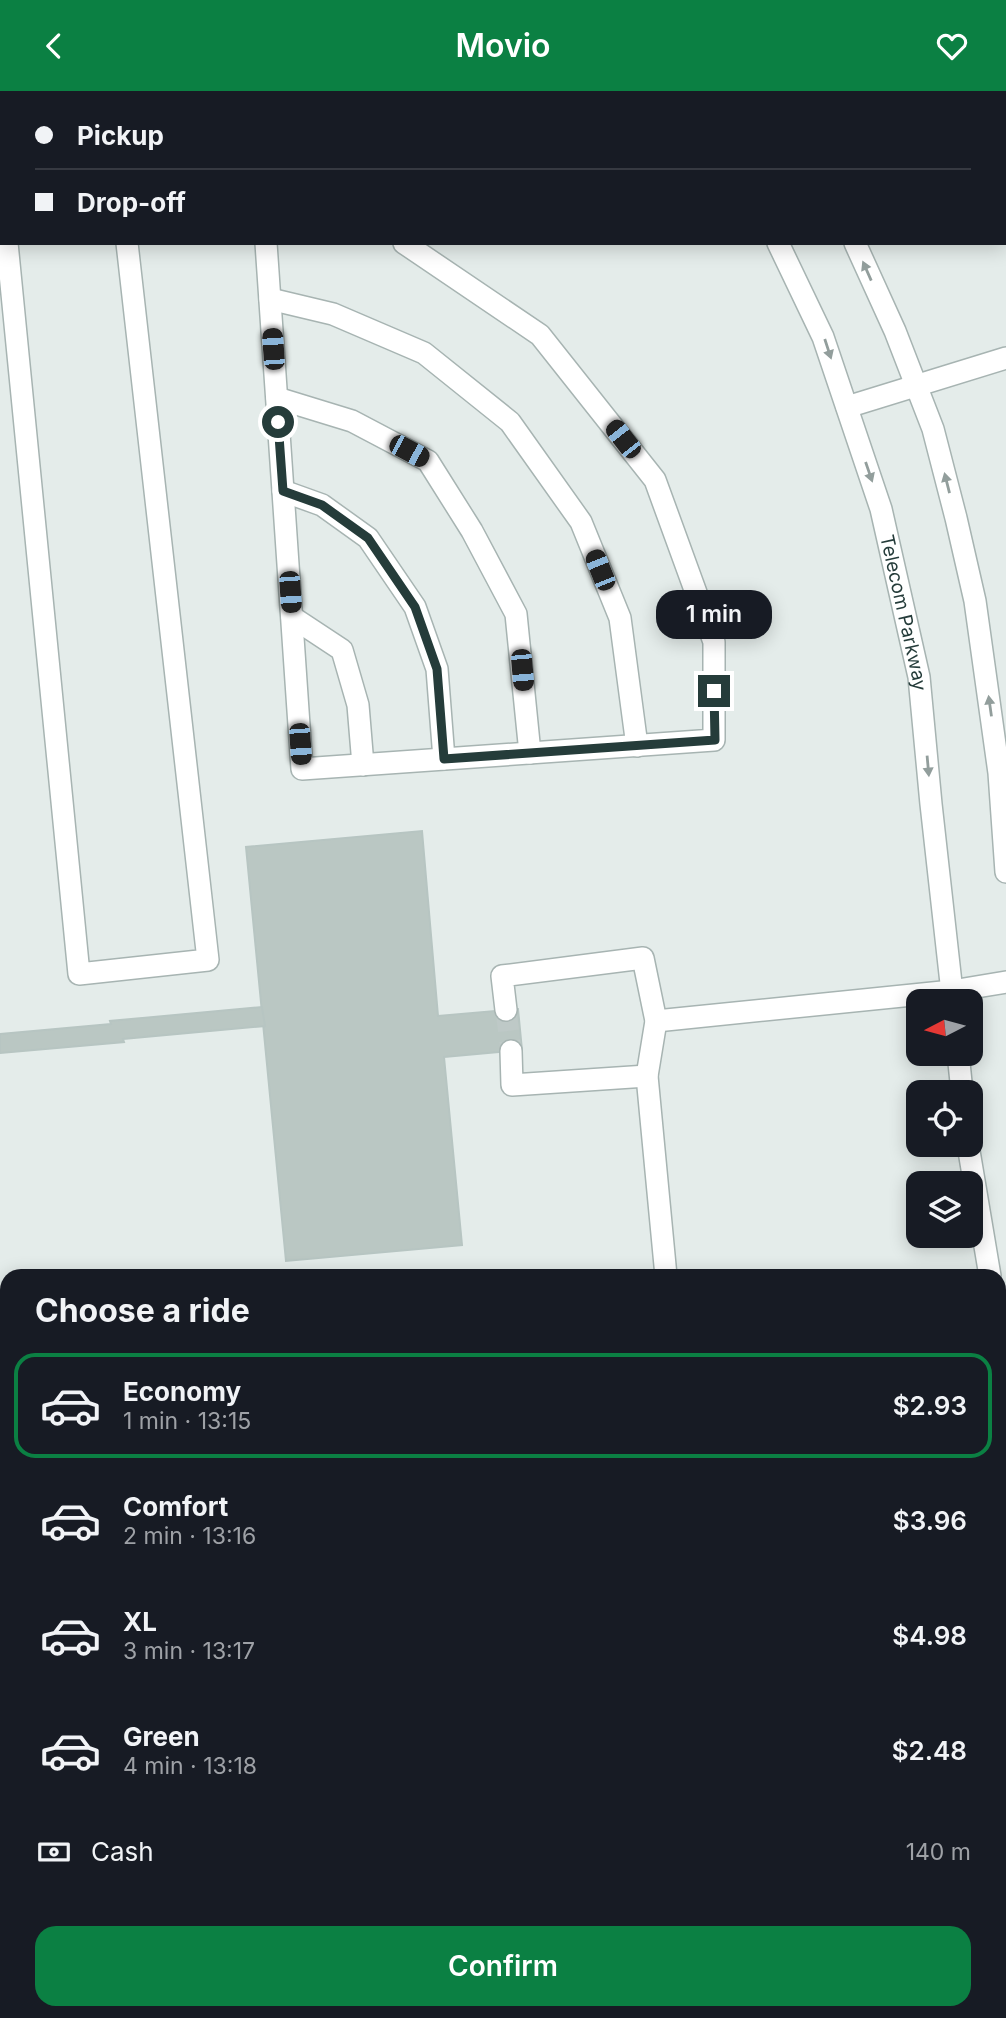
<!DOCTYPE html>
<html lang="en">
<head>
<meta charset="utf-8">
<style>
	:root { --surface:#171b24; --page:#242831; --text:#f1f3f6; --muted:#9ea1a6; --line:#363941; --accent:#0b8043 }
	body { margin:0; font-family:Inter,sans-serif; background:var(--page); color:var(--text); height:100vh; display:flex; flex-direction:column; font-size:26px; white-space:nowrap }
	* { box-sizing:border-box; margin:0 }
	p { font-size:23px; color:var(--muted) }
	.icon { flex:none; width:38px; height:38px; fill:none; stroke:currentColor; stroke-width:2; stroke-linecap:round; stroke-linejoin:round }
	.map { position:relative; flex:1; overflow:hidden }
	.panel { position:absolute; left:0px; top:1178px; width:1006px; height:751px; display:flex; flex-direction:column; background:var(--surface); border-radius:21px 21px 0 0; box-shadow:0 4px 18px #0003 }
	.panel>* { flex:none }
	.guide { position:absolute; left:0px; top:0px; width:1006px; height:154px; box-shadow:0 4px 18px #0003; display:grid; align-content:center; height:154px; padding:0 35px; background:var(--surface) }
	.needle { width:46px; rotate:264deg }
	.fabs { position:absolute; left:906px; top:898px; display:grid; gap:14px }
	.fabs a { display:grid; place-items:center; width:77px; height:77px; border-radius:14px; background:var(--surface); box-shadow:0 4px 18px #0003; font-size:35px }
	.end { position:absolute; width:32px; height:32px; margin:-16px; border:9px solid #253c3a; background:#fff; box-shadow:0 0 0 4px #fff }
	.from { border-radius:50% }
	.bubble { position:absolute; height:49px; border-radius:21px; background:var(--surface); box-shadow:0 4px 18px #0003; font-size:23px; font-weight:600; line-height:49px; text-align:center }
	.car { position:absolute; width:21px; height:42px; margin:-21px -10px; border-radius:9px; box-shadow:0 0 5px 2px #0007; background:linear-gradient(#222 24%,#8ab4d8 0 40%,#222 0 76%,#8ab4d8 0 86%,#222 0) }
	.guide b { display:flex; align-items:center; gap:24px; height:66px; font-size:26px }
	.guide b+b { border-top:2px solid var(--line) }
	.guide i { width:18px; height:18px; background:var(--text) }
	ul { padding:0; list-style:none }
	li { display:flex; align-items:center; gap:21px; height:105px; margin:0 14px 10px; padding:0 21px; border:4px solid transparent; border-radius:21px }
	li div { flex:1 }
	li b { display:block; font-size:26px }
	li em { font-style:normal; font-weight:600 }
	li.on { border-color:var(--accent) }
	li>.icon { width:63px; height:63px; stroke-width:1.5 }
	h2 { padding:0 35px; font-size:32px; line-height:84px }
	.pay { display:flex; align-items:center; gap:18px; height:77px; padding:0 35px; font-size:26px }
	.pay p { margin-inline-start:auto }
	.button { display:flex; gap:14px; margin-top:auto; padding:14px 35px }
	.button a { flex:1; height:80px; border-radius:21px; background:var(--accent); color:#fff; font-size:28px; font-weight:600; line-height:80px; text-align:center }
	header { display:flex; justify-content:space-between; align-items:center; height:91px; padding:0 35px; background:var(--accent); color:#fff; font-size:32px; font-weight:600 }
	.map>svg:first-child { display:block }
	.building { fill:#bac7c3; stroke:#b7c5c2; stroke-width:2 }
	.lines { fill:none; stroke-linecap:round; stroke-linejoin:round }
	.minor-tunnel { stroke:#bec9c7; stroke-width:21; stroke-dasharray:21 10; stroke-linecap:butt }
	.minor-casing { stroke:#a7b4b2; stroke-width:24 }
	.path { stroke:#88ada7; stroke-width:4.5; stroke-dasharray:3.5 5; stroke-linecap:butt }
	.minor { stroke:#fff; stroke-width:21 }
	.oneway { fill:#929e9c }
	.route { stroke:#253c3a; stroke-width:9 }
	.labels { text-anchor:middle; stroke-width:7; stroke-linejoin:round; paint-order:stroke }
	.street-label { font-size:19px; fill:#253c3a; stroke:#f5f9f8 }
</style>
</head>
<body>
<header><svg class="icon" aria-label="back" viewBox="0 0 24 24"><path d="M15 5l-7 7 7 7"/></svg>Movio<svg class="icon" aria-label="heart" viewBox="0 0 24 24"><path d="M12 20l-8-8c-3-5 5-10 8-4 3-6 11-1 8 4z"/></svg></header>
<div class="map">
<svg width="1006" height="1927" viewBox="0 0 1006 1927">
	<rect width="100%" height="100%" fill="#e4ecea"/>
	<!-- building -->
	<g class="building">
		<polygon points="422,740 438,925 518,918 522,959 444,966 462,1154 286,1170 246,756"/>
		<polygon points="262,916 265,935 123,948 124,951 0,962 0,943 111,933 110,930"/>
		<polygon points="0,1302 7,1302 7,1849 0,1850"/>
	</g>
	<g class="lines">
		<!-- minor-tunnel -->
		<polyline class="minor-tunnel" points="506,919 511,960"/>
		<defs>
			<g id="minor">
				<polyline points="22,0 22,2"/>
				<polyline points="116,0 116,2"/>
				<polyline points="696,0 697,2"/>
				<polyline points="770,0 771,2"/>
				<polyline points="949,0 949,2"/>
				<polyline points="1004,35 1006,35"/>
				<polyline points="0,135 2,135"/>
				<polyline points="7,152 79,883 208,869 127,152"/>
				<polyline points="266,152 302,678 714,649 714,551 655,389 540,244 404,152"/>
				<path id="s1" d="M778,152L823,246L881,418L919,586L931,713L953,910"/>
				<polyline points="855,152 895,240 933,338 956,427 975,510 999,682 1006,781"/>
				<polyline points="270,208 333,223 424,262 510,331 581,431 620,527 637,655"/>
				<polyline points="277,307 352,330 428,370 472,440 516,523 530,662"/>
				<polyline points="847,316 1006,267"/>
				<polyline points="283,400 322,414 368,447 415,516 437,578 444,668"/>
				<polyline points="292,526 342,559 358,614 363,674"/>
				<polyline points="506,919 502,885 643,867 656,930 647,985 666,1185"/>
				<polyline points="656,930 952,900 1006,891"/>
				<polyline points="511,960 512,994 647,985"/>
				<polyline points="958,962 962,1001"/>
				<polyline points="968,1054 990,1185"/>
				<polyline points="999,1236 1006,1262"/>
				<polyline points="99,1922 106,1927"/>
				<polyline points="0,1925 37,1922"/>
			</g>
		</defs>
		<!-- minor casing -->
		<use href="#minor" class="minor-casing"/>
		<!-- path -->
		<g class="path">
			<polyline points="999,1483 1006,1481"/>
			<polyline points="999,1706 1006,1727"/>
			<polyline points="275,1927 275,1922"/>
		</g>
		<!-- minor -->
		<use href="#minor" class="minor"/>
	</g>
	<!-- one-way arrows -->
	<defs><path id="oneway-solid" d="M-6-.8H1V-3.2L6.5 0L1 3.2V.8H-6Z" transform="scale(1.75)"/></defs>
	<g class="oneway">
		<use href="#oneway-solid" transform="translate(867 180) rotate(-114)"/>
		<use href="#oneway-solid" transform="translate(828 258) rotate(72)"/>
		<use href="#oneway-solid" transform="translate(869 381) rotate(71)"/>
		<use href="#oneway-solid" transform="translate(947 392) rotate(-104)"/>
		<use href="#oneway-solid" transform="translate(990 615) rotate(-98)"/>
		<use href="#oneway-solid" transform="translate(928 675) rotate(85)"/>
	</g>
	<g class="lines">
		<!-- route -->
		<polyline class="route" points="278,331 283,400 322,414 368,447 415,516 437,578 444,668 715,649 714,600"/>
	</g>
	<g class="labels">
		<!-- street labels -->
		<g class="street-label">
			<text dy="7" stroke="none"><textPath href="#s1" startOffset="392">Telecom Parkway</textPath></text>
		</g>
	</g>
</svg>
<div class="fabs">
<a><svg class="needle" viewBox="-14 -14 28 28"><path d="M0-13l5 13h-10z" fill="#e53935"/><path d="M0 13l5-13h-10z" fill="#9ea1a6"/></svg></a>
<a><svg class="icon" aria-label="locate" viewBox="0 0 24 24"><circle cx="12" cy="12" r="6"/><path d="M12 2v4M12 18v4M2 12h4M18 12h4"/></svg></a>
<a><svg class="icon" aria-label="layers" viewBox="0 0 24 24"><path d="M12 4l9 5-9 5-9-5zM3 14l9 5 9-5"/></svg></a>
</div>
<i class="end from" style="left:278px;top:331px"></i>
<i class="end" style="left:714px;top:600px"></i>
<div class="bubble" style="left:656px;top:499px;width:116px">1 min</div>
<i class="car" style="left:273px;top:258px;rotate:356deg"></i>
<i class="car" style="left:623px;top:348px;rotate:322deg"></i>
<i class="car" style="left:409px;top:360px;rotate:118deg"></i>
<i class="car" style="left:600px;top:479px;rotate:338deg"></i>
<i class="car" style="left:290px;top:501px;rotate:176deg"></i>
<i class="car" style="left:522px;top:579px;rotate:175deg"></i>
<i class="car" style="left:300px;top:653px;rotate:176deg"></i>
<div class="guide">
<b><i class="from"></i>Pickup</b>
<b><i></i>Drop-off</b>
</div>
<section class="panel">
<h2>Choose a ride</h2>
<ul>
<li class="on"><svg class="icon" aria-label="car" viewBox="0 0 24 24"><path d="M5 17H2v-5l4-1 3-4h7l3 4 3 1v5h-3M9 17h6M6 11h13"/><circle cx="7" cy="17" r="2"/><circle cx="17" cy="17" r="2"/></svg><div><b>Economy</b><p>1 min · 13:15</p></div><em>$2.93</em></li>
<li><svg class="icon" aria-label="car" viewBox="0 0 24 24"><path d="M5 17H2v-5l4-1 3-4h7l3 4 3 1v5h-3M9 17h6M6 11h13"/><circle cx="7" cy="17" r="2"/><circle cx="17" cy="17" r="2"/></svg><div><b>Comfort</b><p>2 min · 13:16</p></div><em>$3.96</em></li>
<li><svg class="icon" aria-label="car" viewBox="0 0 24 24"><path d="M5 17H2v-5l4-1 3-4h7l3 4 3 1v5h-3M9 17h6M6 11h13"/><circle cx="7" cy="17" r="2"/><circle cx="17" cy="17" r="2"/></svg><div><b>XL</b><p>3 min · 13:17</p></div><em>$4.98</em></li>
<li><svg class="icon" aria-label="car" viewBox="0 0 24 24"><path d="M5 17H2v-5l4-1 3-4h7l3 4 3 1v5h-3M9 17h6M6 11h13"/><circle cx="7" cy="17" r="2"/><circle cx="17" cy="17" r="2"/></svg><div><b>Green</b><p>4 min · 13:18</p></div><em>$2.48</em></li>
</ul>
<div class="pay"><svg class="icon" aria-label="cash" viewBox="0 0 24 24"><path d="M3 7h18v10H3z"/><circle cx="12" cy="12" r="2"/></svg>Cash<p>140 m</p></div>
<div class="button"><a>Confirm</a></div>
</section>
</div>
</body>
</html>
